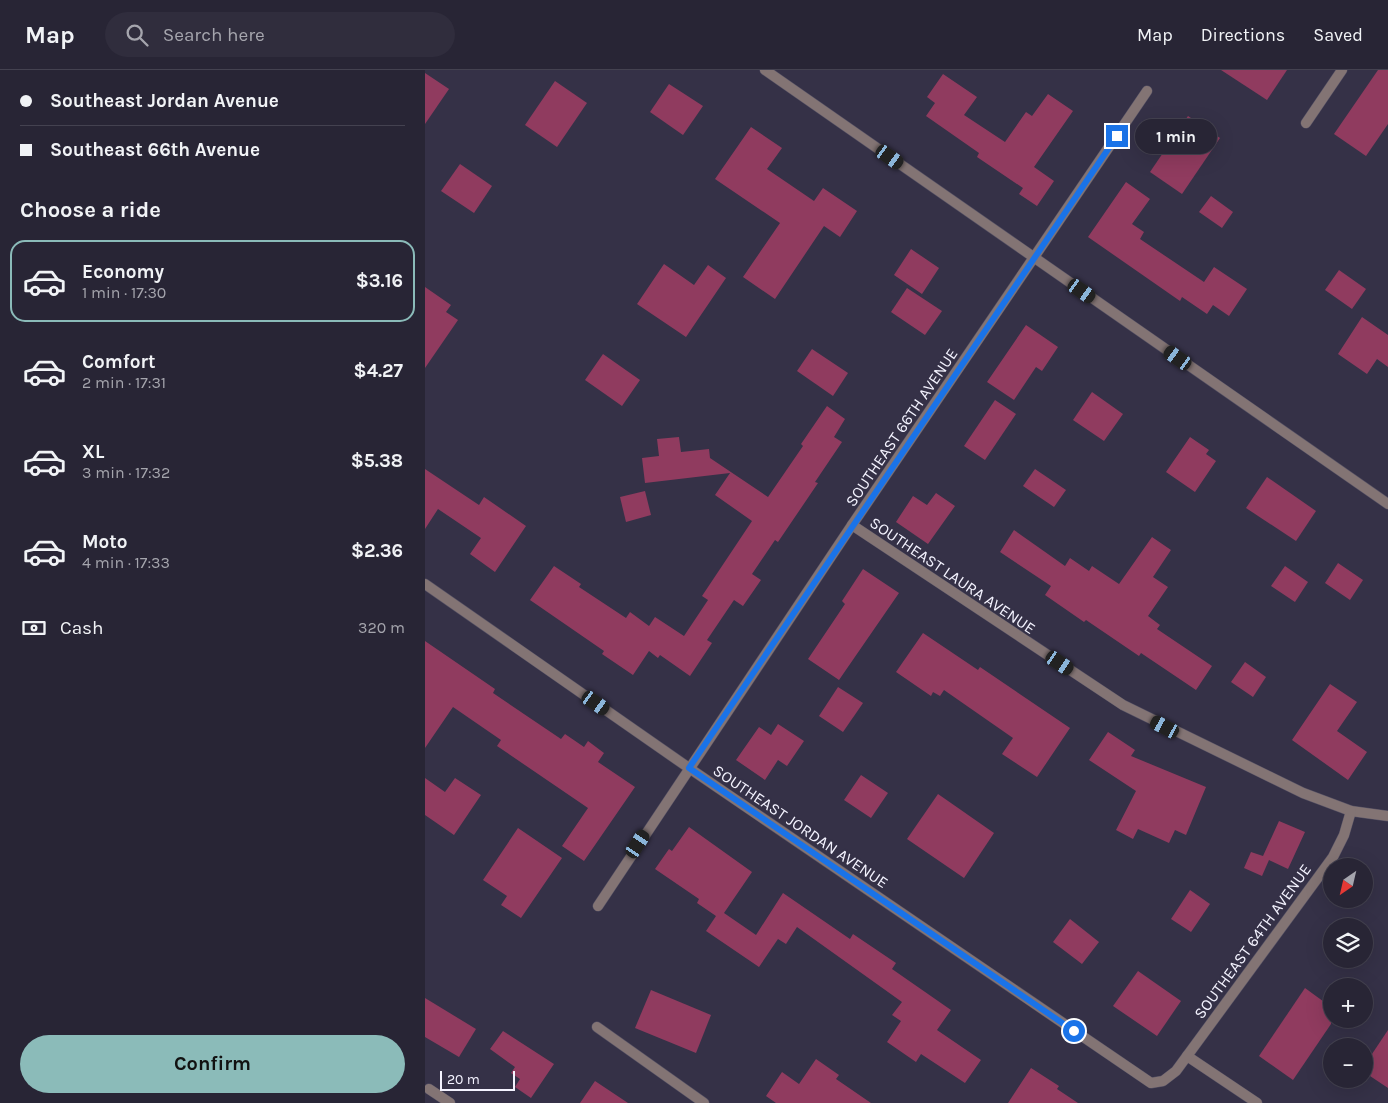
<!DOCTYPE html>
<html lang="en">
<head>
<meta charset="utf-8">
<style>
	:root { --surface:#282535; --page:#302d3d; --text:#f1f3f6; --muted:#a5a5ad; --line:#444250; --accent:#8bbbb9 }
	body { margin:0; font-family:Karla,sans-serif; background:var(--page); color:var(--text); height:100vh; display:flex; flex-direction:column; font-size:19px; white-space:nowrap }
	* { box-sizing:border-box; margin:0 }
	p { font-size:16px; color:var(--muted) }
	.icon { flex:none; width:28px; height:28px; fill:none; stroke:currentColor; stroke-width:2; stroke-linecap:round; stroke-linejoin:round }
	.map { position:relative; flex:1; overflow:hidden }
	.sheet { display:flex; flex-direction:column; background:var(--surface); width:425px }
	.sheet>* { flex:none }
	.hud { display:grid; align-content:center; height:110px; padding:0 20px; background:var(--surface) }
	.needle { width:32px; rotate:214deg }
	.tools { position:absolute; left:898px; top:788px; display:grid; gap:10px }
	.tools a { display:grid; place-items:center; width:50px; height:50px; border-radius:50%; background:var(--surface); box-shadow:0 5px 20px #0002,0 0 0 1px var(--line); font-size:25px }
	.scale { position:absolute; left:15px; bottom:12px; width:75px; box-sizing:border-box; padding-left:5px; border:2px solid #f4f3ff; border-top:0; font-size:14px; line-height:18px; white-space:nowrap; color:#f4f3ff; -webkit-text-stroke:4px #353147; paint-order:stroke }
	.end { position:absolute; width:22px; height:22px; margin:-11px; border:6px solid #1a73e8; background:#fff; box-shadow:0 0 0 2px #fff }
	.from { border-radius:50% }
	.bubble { position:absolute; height:35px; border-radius:18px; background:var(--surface); box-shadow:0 5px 20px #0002,0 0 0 1px var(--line); font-size:16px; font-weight:700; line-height:35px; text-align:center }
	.car { position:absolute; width:15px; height:30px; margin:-15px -8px; border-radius:6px; box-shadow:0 0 4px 1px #0007; background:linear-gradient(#222 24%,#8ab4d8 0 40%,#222 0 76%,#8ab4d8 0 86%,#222 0) }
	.hud b { display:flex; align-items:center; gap:18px; height:48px; font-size:19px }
	.hud b+b { border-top:1px solid var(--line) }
	.hud i { width:12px; height:12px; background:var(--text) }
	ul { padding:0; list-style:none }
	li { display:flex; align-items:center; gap:15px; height:82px; margin:0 10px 8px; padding:0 10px; border:2px solid transparent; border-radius:15px }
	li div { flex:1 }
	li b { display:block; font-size:19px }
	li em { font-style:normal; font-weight:700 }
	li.current { border-color:var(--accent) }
	li>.icon { width:45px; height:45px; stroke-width:1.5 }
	h2 { padding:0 20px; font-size:22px; line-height:60px }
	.pay { display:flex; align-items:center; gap:12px; height:55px; padding:0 20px; font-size:19px }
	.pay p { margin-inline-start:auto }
	.cta { display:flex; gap:10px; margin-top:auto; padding:10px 20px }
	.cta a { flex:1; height:58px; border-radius:30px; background:var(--accent); color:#111; font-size:20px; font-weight:700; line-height:58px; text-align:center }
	header { display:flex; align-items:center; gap:30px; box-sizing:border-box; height:70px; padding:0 25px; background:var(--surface); border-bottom:1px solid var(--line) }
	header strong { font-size:24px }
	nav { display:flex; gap:28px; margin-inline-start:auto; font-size:18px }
	.search { width:350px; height:45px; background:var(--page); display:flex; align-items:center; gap:12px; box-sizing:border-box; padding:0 18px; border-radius:28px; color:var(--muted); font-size:19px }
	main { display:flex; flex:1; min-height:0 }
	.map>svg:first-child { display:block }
	.building { fill:#903b5f }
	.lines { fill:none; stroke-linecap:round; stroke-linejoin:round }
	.service-casing { stroke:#545064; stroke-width:11 }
	.minor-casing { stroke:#545064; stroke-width:11 }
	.service { stroke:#837474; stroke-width:10 }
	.minor { stroke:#837474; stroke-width:10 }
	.route { stroke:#1a73e8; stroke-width:6 }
	.labels { text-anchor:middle; stroke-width:4; stroke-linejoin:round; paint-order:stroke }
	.street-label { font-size:16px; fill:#f4f3ff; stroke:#353147 }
</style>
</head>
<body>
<header>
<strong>Map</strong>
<div class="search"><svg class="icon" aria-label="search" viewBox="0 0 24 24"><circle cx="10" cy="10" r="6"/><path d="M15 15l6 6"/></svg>Search here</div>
<nav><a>Map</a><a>Directions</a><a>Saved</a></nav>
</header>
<main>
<section class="sheet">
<div class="hud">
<b><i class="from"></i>Southeast Jordan Avenue</b>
<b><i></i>Southeast 66th Avenue</b>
</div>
<h2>Choose a ride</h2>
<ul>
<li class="current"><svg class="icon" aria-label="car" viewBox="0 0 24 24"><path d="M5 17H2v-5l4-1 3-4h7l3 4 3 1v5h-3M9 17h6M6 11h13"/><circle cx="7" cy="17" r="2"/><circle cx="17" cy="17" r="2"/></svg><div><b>Economy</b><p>1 min · 17:30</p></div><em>$3.16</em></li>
<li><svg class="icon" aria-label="car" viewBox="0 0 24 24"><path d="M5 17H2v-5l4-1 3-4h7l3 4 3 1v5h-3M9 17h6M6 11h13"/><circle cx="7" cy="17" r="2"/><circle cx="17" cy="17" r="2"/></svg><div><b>Comfort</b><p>2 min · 17:31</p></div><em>$4.27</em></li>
<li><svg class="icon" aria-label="car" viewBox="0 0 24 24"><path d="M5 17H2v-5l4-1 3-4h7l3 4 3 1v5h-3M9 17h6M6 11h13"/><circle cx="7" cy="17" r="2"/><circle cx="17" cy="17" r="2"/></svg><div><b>XL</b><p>3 min · 17:32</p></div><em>$5.38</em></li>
<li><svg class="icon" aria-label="car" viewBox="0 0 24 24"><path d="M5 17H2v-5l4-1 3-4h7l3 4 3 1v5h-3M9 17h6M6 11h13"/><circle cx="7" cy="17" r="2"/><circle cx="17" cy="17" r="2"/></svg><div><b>Moto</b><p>4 min · 17:33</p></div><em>$2.36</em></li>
</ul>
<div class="pay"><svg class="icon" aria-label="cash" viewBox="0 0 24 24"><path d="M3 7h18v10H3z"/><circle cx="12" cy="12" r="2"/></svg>Cash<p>320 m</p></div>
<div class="cta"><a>Confirm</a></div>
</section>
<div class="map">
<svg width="963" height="1033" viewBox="0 0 963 1033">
	<rect width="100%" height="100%" fill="#353147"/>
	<!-- building -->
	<g class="building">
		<polygon points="796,0 862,0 842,30"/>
		<polygon points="953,0 963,0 963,54 941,86 909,64"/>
		<polygon points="0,3 24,19 0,54"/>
		<polygon points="518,4 552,27 539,45 580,72 601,42 607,46 623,24 648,41 609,97 629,111 612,136 594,124 598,118 552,87 554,83 501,46 510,33 502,27"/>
		<polygon points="130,11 162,33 132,77 100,55"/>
		<polygon points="244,14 278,36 258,65 225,42"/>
		<polygon points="763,46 795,68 757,124 725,102"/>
		<polygon points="326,57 357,78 342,99 389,131 398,118 432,141 415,167 399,156 350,229 318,207 355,153 290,109"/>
		<polygon points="35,94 67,116 49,143 16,121"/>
		<polygon points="701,112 725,129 707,154 719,162 715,169 779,212 789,197 822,219 804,246 788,235 782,244 757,227 755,231 663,167"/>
		<polygon points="786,126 808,142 797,158 774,142"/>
		<polygon points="486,179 514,198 497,224 469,205"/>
		<polygon points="239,194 269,215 283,195 301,208 261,267 212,234"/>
		<polygon points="914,200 941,219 927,239 900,220"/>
		<polygon points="0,217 26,235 21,242 33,250 0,298"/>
		<polygon points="482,218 517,241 500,265 466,242"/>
		<polygon points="937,247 963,265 963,297 952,289 942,304 913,284"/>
		<polygon points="601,255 633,277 617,301 611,297 589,330 562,312"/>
		<polygon points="387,279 423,303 408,326 372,301"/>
		<polygon points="178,284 215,310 197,336 160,310"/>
		<polygon points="667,322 698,344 679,371 648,350"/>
		<polygon points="570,330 591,344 560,390 539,376"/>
		<polygon points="402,336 420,349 409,367 417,372 390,412 393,413 353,472 350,470 327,504 336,510 318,536 309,530 282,570 287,573 265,606 235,585 233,588 224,581 208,605 177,584 179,581 105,530 129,496 156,514 154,517 201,548 205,542 224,556 230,547 259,566 283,530 277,526 327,451 290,425 305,403 220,413 217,388 234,386 232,369 254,367 256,382 284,379 285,388 343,427 378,376 376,374"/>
		<polygon points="765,367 784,380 781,384 791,391 770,422 741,402"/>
		<polygon points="0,399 54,435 59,427 101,456 70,502 45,484 56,468 13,439 0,459"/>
		<polygon points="610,399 641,420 629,437 598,416"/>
		<polygon points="842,407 891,441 871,471 821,438"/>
		<polygon points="220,421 226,445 201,452 195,427"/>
		<polygon points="511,423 530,436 503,474 471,452 488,426 502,435"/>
		<polygon points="589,460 640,496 645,488 664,501 667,496 694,514 727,467 746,480 728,507 743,517 723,546 735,555 732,559 787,596 771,620 716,583 714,586 661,550 659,552 620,525 626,516 575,482"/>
		<polygon points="913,493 938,510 925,530 900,513"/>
		<polygon points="860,496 883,512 870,532 846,516"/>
		<polygon points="438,499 474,523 414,610 383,589 420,534 417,531"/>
		<polygon points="498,563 553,600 555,597 645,658 612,707 577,684 588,668 519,620 515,626 508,622 506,626 471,602"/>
		<polygon points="0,571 70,619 68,623 136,669 140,664 159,677 163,671 179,683 173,692 210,717 159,791 137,776 163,738 72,676 76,670 28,637 0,678"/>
		<polygon points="820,592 841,607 828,627 806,612"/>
		<polygon points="905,614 932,632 912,661 942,682 923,710 867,670"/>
		<polygon points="413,617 438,633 418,662 394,646"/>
		<polygon points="353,654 379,671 362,696 353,690 340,710 311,690 334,657 346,665"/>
		<polygon points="683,662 710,680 706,686 781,717 761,765 750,760 744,773 713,759 708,769 691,760 711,721 664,690"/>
		<polygon points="436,705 463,723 446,748 419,730"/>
		<polygon points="0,708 20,722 30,708 56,725 29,765 0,745"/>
		<polygon points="513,724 569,763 539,808 482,769"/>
		<polygon points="854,751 880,762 863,799 844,790 837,806 819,798 826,782 838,786"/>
		<polygon points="264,757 327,802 299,843 331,865 358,823 425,869 428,864 471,893 467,899 526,940 512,960 556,990 540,1013 496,984 491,992 462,972 476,951 467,945 477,932 372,857 361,874 353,869 334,897 281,861 291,846 272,833 274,829 230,799 244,779 247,781"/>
		<polygon points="93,758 137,788 96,848 76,835 82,826 58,810"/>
		<polygon points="765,820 785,834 766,862 746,849"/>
		<polygon points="645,849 674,872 657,894 628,872"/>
		<polygon points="713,901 756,931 732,966 688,936"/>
		<polygon points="880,918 906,937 906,954 868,1010 834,986"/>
		<polygon points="226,920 286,945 271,983 210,958"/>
		<polygon points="0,928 51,959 34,987 0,967"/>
		<polygon points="963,960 963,1018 939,1002 939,996"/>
		<polygon points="78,961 129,994 106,1028 90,1017 95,1009 86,1003 90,997 65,979"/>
		<polygon points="391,989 414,1005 411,1009 446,1033 351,1033 341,1026 357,1002 374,1014"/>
		<polygon points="606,998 634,1016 632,1019 653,1033 583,1033"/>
		<polygon points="170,1011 203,1033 155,1033"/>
	</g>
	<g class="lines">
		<defs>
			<g id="service">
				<polyline points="881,53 917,0"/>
				<polyline points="762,986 832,1033"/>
			</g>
			<g id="minor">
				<polyline points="340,0 963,434"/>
				<polyline points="427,455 698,635 878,723 926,741 963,746"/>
				<polyline points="0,514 264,698 726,1013 738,1011 751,1001 908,787 919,765 926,741"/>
				<polyline points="173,836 427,455 722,21"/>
				<polyline points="172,957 279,1033"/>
				<polyline points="4,1019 25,1033"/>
			</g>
		</defs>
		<!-- service casing -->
		<use href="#service" class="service-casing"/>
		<!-- minor casing -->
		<use href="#minor" class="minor-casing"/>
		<!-- service -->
		<use href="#service" class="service"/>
		<!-- minor -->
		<use href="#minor" class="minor"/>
	</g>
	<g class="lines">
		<!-- route -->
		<polyline class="route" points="649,961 264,698 692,66"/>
	</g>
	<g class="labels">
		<!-- street labels -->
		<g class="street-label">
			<text transform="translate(476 357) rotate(-56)" y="6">SOUTHEAST 66TH AVENUE</text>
			<text transform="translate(528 505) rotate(34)" y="6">SOUTHEAST LAURA AVENUE</text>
			<text transform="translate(376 756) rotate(34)" y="6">SOUTHEAST JORDAN AVENUE</text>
			<text transform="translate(827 871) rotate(-54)" y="6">SOUTHEAST 64TH AVENUE</text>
		</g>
	</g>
</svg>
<div class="tools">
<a><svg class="needle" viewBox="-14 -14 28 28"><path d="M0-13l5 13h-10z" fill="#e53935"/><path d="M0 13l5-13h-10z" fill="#a5a5ad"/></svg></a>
<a><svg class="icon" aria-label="layers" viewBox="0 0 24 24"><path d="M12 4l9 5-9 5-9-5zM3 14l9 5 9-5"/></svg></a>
<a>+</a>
<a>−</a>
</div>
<div class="scale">20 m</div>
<i class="end from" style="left:649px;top:961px"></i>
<i class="end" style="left:692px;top:66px"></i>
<div class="bubble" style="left:710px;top:49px;width:82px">1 min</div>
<i class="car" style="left:465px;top:87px;rotate:125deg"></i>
<i class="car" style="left:657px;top:221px;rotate:125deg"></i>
<i class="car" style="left:753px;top:288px;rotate:305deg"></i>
<i class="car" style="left:635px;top:593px;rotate:124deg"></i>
<i class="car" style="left:171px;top:633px;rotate:125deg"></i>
<i class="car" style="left:740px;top:657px;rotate:298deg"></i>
<i class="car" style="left:213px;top:774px;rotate:33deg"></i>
</div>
</main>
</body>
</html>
